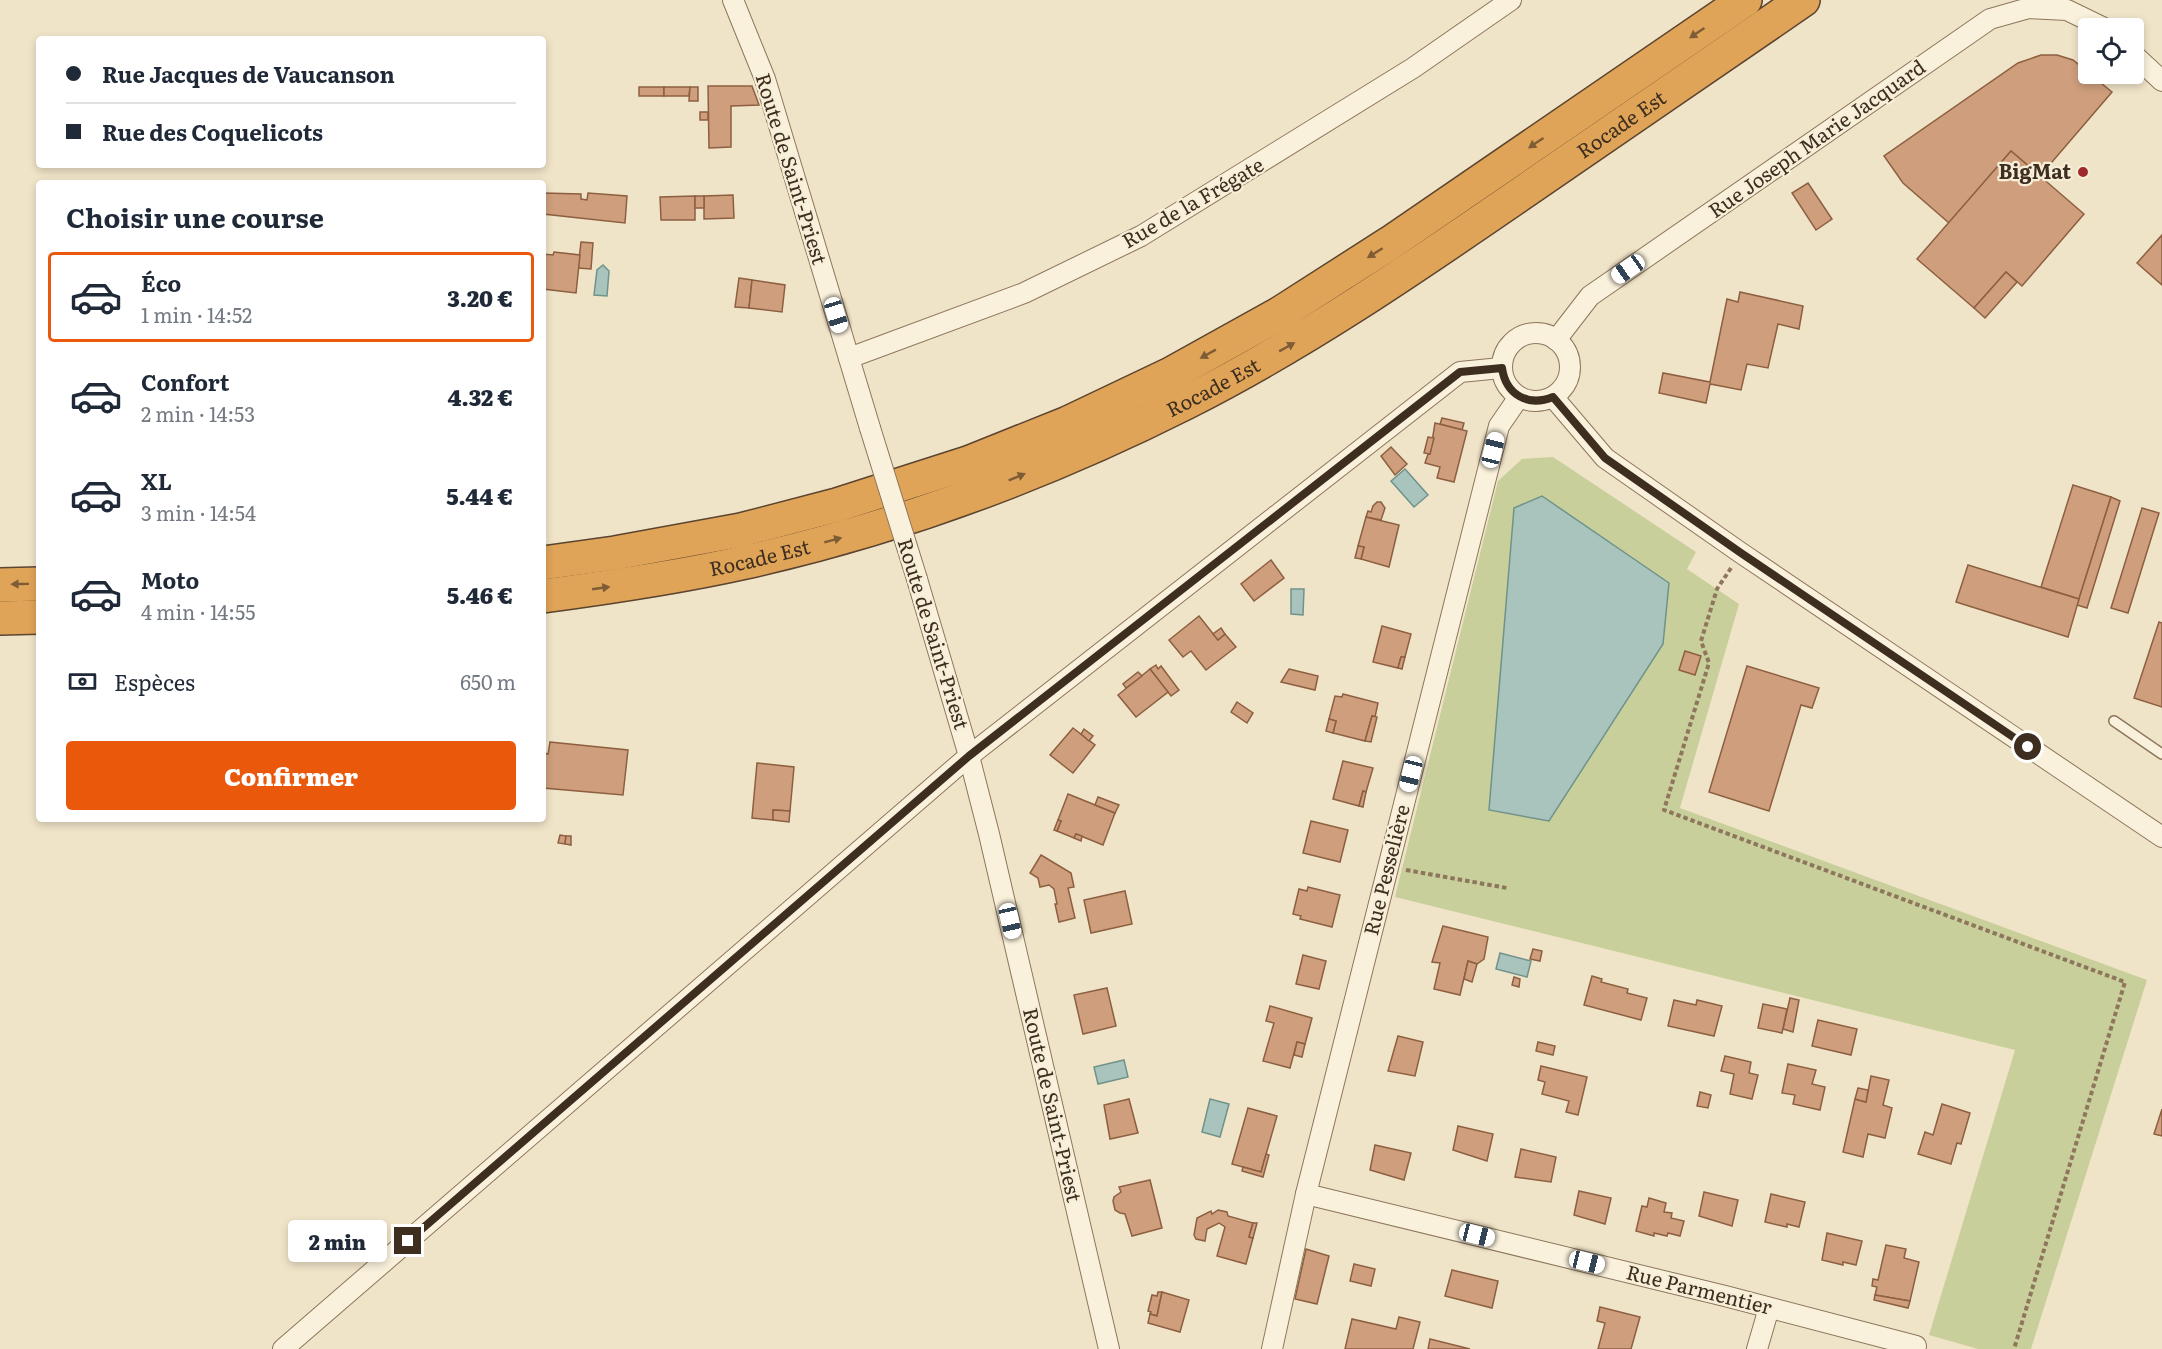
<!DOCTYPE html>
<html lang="fr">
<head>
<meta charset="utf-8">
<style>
	:root { --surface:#fff; --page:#f2f2f3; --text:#1f2937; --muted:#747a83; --line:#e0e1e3; --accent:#ea580c }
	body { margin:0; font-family:Literata,serif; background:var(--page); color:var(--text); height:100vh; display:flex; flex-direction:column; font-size:22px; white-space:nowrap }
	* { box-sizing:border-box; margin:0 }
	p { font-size:20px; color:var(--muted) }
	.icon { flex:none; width:33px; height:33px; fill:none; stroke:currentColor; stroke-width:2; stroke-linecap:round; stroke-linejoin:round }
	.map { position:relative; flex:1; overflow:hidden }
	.sheet { position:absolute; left:36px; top:180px; width:510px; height:642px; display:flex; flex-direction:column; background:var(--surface); border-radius:6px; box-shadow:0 3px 9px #0003 }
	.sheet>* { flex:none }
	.guide { position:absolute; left:36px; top:36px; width:510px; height:132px; border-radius:6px; box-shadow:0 3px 9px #0003; display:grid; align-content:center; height:132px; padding:0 30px; background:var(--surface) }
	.tools { position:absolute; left:2078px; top:18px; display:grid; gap:12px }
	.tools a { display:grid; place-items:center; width:66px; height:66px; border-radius:6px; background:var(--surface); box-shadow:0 3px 9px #0003; font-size:30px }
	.end { position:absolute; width:27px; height:27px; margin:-14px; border:8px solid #3d2e20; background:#fff; box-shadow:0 0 0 3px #fff }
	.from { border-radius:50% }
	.bubble { position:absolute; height:42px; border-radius:6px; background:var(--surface); box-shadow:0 3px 9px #0003; font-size:20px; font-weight:800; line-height:42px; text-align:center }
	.car { position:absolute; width:18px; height:36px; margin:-18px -9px; border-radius:8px; box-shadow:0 0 4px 2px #0007; background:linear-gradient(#fff 24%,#345 0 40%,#fff 0 76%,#345 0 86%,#fff 0) }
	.guide b { display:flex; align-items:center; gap:21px; height:57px; font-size:22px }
	.guide b+b { border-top:2px solid var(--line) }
	.guide i { width:15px; height:15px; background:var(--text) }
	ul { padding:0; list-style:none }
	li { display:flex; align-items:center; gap:18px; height:90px; margin:0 12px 9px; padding:0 18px; border:3px solid transparent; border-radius:6px }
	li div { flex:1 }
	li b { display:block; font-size:22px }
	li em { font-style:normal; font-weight:800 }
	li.active { border-color:var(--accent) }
	li>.icon { width:54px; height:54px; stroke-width:1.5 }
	h2 { padding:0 30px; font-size:27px; line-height:72px }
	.pay { display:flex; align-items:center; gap:15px; height:66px; padding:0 30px; font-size:22px }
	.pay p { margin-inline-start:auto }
	.button { display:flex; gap:12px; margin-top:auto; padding:12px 30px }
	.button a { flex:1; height:69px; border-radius:6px; background:var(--accent); color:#fff; font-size:24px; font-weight:800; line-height:69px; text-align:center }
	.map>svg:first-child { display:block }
	.green { fill:#c9cf9b }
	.water { fill:#a9c4bc; stroke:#6f938a; stroke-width:1.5 }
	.building { fill:#cf9f7d; stroke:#8d5f41; stroke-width:1.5 }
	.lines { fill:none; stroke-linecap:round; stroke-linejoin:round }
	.lane-casing { stroke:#8d765c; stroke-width:12 }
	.street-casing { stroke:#8d765c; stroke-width:22 }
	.highway-casing { stroke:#5b4430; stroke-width:36 }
	.path { stroke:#8d765c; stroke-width:4; stroke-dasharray:4.5 3; stroke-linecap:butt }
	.lane { stroke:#faf1dc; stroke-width:9 }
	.street { stroke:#faf1dc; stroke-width:20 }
	.highway { stroke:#e0a458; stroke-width:33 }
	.street-bridge-casing { stroke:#8d765c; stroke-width:22; stroke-linecap:butt }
	.street-bridge { stroke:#faf1dc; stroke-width:20 }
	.oneway { fill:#7e5d36 }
	.route { stroke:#3d2e20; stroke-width:8 }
	.poi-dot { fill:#9e2a2b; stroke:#f7eed8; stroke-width:2 }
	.labels { text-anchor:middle; stroke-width:4.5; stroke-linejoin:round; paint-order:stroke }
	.street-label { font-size:20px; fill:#3d2e20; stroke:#f7eed8 }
	.poi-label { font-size:20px; font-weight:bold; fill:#3d2e20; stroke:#f7eed8; text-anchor:end }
</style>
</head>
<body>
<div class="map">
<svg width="2162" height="1349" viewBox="0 0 2162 1349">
	<rect width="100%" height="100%" fill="#f0e4c8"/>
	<!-- green -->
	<polygon class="green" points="1553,457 1696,552 1687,569 1739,604 1680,808 2147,980 2031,1349 1978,1349 1929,1335 2015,1050 1395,897 1498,481 1522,459"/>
	<!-- water -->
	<g class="water">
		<polygon points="603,265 609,271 607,296 594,295 597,270"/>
		<polygon points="1405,469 1428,495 1414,507 1391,481"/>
		<polygon points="1542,496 1669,583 1663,644 1549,821 1489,810 1514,508"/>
		<polygon points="1291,589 1304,589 1303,615 1291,614"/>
		<polygon points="1500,953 1531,961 1527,977 1496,969"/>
		<polygon points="1124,1060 1128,1077 1098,1084 1094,1067"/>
		<polygon points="1210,1099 1229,1104 1220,1137 1202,1132"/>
	</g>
	<!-- building -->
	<g class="building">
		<polygon points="2041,55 2057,55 2073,60 2112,92 2040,176 2011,151 1949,223 1903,183 1884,156 2018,63"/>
		<polygon points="708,86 752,86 759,105 731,106 731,147 709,148"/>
		<rect x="639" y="87" width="25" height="9"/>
		<polygon points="664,87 690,87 689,96 664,96"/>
		<polygon points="690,87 698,87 698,101 689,101"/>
		<rect x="700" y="112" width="8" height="8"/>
		<polygon points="2011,151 2084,214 2022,286 2006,272 1974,308 1917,259"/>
		<polygon points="1808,183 1832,219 1816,230 1792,193"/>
		<polygon points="543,193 581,194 581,199 587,200 588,193 627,196 625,223 543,214"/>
		<polygon points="733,195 734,218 704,219 704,196"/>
		<polygon points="695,196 695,220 661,220 660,197"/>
		<rect x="695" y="196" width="9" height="12"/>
		<polygon points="2162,235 2162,285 2137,263"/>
		<polygon points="581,242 593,243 591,269 578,268"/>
		<polygon points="554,252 580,255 576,293 543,289 543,254 553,255"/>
		<polygon points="2006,272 2017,282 1985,318 1974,308"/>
		<polygon points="739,278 752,280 749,308 735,307"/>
		<polygon points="752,280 785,285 782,312 749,308"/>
		<polygon points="1740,292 1803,306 1799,329 1778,324 1768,368 1747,364 1741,390 1710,384 1706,403 1659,393 1663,373 1710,382 1727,299 1738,302"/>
		<polygon points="1442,418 1464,423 1462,430 1440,424"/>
		<polygon points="1435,423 1467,431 1454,482 1437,478 1440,467 1425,463 1428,454 1430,454"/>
		<polygon points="1428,437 1434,438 1430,454 1424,453"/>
		<polygon points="1391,447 1407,464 1395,475 1381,456"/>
		<polygon points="2073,485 2111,497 2079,599 2041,587"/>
		<polygon points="2111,497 2120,501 2087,608 2077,605"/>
		<polygon points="1377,502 1381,502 1385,508 1381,520 1366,517 1368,511 1371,512 1373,506"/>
		<polygon points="2142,508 2159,513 2128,613 2111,608"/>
		<polygon points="1366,517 1399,525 1389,567 1361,559 1364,547 1358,546"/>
		<polygon points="1358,546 1364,547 1361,559 1355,558"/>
		<polygon points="1271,560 1284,578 1254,601 1241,584"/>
		<polygon points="1968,565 2079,599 2068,637 1956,602"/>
		<polygon points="1199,616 1218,640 1225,634 1236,647 1206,670 1191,651 1183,657 1169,640"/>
		<polygon points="2159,622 2162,623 2162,707 2134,698"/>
		<polygon points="1382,626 1411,634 1405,657 1401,657 1398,668 1373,662"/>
		<polygon points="1221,628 1225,634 1218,640 1213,634"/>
		<polygon points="1685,651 1701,656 1695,675 1679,670"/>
		<polygon points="1401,657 1405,657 1402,669 1398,668"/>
		<polygon points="1156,665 1158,669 1161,666 1179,690 1171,696 1150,669"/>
		<polygon points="1747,666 1819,688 1812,708 1801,705 1769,811 1709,792"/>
		<polygon points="1150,669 1168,692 1136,717 1118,695"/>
		<polygon points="1289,669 1318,676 1315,690 1281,682"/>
		<polygon points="1138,672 1142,676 1126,688 1123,684"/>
		<polygon points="1343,694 1378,703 1375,717 1372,716 1365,741 1333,733 1336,721 1329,719 1335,696 1342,697"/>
		<polygon points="1237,702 1253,713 1247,723 1231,712"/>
		<polygon points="1372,716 1377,717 1371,742 1365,741"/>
		<polygon points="1329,719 1336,721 1333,733 1326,731"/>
		<polygon points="1073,728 1095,745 1073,773 1050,755"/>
		<polygon points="1084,729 1093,736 1089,741 1081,734"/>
		<polygon points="550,742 628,750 623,795 543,788 543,753 548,754"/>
		<polygon points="1343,761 1373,768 1366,792 1363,791 1359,806 1333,799"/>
		<polygon points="757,763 794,767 790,811 773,810 773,820 752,818"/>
		<polygon points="1363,791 1366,792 1363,807 1359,806"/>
		<polygon points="1068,794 1115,813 1103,845 1076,834 1074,838 1057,831 1061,821 1058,820"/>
		<polygon points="1098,797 1119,805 1115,813 1095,805"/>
		<polygon points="773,810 790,811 789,822 773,820"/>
		<polygon points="1058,820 1061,821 1057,831 1054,830"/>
		<polygon points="1311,821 1348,830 1340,862 1303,853"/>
		<polygon points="1076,834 1082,836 1081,841 1074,838"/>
		<polygon points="560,835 566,836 565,844 558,843"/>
		<polygon points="566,836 571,836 571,845 565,844"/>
		<polygon points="1041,855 1071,873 1074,887 1068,888 1075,918 1059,922 1055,904 1057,904 1054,889 1049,885 1040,887 1038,878 1030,873"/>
		<polygon points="1308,887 1340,895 1332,927 1300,919 1301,916 1293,914 1299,889 1307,891"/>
		<polygon points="1125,891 1132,924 1091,933 1084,900"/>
		<polygon points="1443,926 1488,937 1484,959 1477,964 1468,961 1460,995 1434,989 1440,963 1432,962"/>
		<polygon points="1533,949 1542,951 1540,961 1530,959"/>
		<polygon points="1303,955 1326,961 1319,989 1296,984"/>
		<polygon points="1468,961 1477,964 1472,982 1464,979"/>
		<polygon points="1592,976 1602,979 1601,982 1628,989 1627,993 1647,998 1641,1020 1584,1005"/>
		<polygon points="1514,977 1520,979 1519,987 1512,985"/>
		<polygon points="1107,988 1116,1026 1083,1034 1074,995"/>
		<polygon points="1790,998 1799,1000 1793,1032 1783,1029"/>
		<polygon points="1674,1000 1696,1005 1697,1000 1722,1006 1714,1036 1668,1026"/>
		<polygon points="1763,1004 1787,1009 1782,1033 1758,1028"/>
		<polygon points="1270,1006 1312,1018 1305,1044 1297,1042 1290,1068 1263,1061 1274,1023 1266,1021"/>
		<polygon points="1818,1020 1857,1029 1851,1055 1812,1046"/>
		<polygon points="1398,1036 1423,1042 1415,1076 1388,1071"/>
		<polygon points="1297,1042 1305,1044 1302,1057 1294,1055"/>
		<polygon points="1538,1042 1555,1046 1553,1055 1536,1051"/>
		<polygon points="1725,1056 1751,1062 1749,1073 1758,1075 1752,1099 1730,1094 1734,1074 1721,1071"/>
		<polygon points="1788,1064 1816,1070 1812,1084 1825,1087 1820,1110 1793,1104 1795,1095 1782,1093"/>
		<polygon points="1541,1066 1587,1077 1578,1115 1566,1112 1569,1101 1542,1094 1545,1082 1538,1080"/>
		<polygon points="1871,1076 1889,1080 1883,1105 1892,1108 1885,1138 1868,1134 1863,1157 1843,1152 1855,1099 1866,1102"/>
		<polygon points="1858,1088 1868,1090 1866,1102 1855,1099"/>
		<polygon points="1700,1092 1711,1095 1708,1108 1697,1106"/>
		<polygon points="1129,1099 1138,1133 1110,1139 1104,1105"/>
		<polygon points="1942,1104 1970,1113 1961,1144 1957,1143 1951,1164 1918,1154 1925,1132 1933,1135"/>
		<polygon points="1248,1108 1277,1116 1261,1172 1232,1164"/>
		<polygon points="2162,1109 2162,1136 2154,1134"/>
		<polygon points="1458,1126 1493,1134 1487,1161 1453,1150"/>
		<polygon points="1375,1145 1411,1153 1404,1180 1370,1170"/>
		<polygon points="1521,1149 1556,1157 1551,1182 1515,1177"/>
		<polygon points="1266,1154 1269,1155 1263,1177 1242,1171 1243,1167 1261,1172"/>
		<polygon points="1150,1180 1162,1228 1132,1236 1125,1214 1120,1213 1115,1210 1113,1201 1114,1197 1121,1192 1119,1187"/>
		<polygon points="1579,1191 1611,1198 1605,1224 1574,1215"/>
		<polygon points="1704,1192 1738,1200 1732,1226 1699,1216"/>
		<polygon points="1771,1194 1805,1202 1799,1227 1787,1224 1787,1227 1765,1222"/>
		<polygon points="1649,1198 1666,1203 1664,1212 1672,1213 1671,1218 1684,1221 1680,1236 1668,1233 1667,1236 1654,1233 1654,1236 1636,1231 1642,1206 1647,1207"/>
		<polygon points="1218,1210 1227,1212 1228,1216 1253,1223 1249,1237 1253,1238 1246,1264 1217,1256 1225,1227 1219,1223 1207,1229 1205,1241 1196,1239 1194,1235 1197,1218 1211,1211 1212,1214"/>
		<polygon points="1253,1223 1257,1223 1253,1238 1249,1237"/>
		<polygon points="1827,1233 1862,1241 1856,1265 1843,1262 1843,1265 1822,1260"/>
		<polygon points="1886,1245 1906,1249 1904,1258 1919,1262 1910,1301 1875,1295 1877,1287 1872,1286 1873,1279 1878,1280"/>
		<polygon points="1306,1249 1329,1256 1317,1304 1295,1299"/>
		<polygon points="1354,1264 1375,1269 1371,1286 1350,1281"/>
		<polygon points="1452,1270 1498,1281 1492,1308 1445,1296"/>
		<polygon points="1158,1292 1162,1292 1157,1316 1150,1314 1151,1312 1148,1311 1152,1295 1157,1296"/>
		<polygon points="1162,1292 1189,1300 1180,1332 1148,1323 1150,1314 1157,1316"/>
		<polygon points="1875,1295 1910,1301 1908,1308 1874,1300"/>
		<polygon points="1600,1307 1640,1317 1631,1349 1598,1349 1605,1323 1597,1321"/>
		<polygon points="1399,1317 1420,1322 1413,1349 1345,1349 1352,1319 1396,1329"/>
		<polygon points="1430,1339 1470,1349 1428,1349"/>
	</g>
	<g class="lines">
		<defs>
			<polyline id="lane" points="2114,721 2162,754"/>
			<g id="street">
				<polyline points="733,0 765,79 870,428"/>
				<polyline points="2133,54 2162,81"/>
				<circle cx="1536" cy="367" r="34"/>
				<polyline points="1556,340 1590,296 1990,19 2029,8 2067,10 2104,28"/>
				<polyline points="849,358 1024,293 1141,236 1413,68 1511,0"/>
				<polyline points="1553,397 1605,458 1741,553 2162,837"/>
				<polyline points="917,579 969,756 989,834 1109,1349"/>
				<polyline points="1306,1194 1725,1296 1916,1346"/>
				<polyline points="283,1349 969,756 1460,372 1501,368"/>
				<polyline points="1272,1349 1306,1194 1499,426 1519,397"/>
				<polyline points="1757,1349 1769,1308"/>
			</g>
			<g id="highway">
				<polyline points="543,563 615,553 741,530 837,505 968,463 1068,423 1171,374 1279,314 1390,243 1745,0"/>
				<polyline points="0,585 39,584"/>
				<path id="s1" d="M543,596C611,587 679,577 746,562C897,528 1046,473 1185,403C1304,343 1413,268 1522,193C1616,129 1709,64 1803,0"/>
				<polyline points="0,618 39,617"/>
			</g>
		</defs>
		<!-- lane casing -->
		<use href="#lane" class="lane-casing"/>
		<!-- street casing -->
		<use href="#street" class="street-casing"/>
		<!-- highway casing -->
		<use href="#highway" class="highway-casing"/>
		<!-- path -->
		<g class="path">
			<polyline points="1731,568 1717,589 1701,641 1709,663 1664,810 2125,982 2014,1349"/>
			<polyline points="1406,870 1507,888"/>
		</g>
		<!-- lane -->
		<use href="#lane" class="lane"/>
		<!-- street -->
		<use href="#street" class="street"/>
		<!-- highway -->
		<use href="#highway" class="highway"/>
		<defs>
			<polyline id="street-bridge" points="870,428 917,579"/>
		</defs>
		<!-- street-bridge casing -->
		<use href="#street-bridge" class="street-bridge-casing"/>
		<!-- street-bridge -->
		<use href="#street-bridge" class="street-bridge"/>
	</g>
	<!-- one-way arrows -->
	<defs><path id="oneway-solid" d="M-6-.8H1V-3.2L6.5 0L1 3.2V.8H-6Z" transform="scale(1.5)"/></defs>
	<g class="oneway">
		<use href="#oneway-solid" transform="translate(1697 33) rotate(146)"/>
		<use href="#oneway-solid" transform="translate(1536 143) rotate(146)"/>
		<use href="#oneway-solid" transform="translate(1375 253) rotate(148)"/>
		<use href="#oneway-solid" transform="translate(1287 347) rotate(-29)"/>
		<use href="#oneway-solid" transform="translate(1208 354) rotate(151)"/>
		<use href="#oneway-solid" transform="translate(1017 477) rotate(-22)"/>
		<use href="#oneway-solid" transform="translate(833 540) rotate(-15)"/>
		<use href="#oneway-solid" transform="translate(20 584) rotate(179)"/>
		<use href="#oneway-solid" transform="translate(601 588) rotate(-8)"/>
	</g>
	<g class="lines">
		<!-- route -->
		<path class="route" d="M408,1241L969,756L1460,372L1502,368C1506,395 1528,407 1553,397L1605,458L1741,553L2028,747"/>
	</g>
	<!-- markers -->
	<circle class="poi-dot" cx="2083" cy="172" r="6"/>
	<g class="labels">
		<!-- street labels -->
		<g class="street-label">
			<text dy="7" stroke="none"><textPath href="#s1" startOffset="1192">Rocade Est</textPath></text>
			<text transform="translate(1817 139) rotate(-35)" y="7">Rue Joseph Marie Jacquard</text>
			<text transform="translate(791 169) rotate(73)" y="7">Route de Saint-Priest</text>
			<text transform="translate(1193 203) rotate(-30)" y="7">Rue de la Frégate</text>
			<text dy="7" stroke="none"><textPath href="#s1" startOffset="706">Rocade Est</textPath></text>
			<text dy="7" stroke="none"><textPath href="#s1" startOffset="220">Rocade Est</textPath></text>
			<text transform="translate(933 634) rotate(73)" y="7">Route de Saint-Priest</text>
			<text transform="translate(1387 870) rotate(-76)" y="7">Rue Pesselière</text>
			<text transform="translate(1052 1105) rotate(77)" y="7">Route de Saint-Priest</text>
			<text transform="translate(1699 1290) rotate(14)" y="7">Rue Parmentier</text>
		</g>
		<!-- poi labels -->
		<g class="poi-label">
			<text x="2071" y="179">BigMat</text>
		</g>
	</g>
</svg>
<div class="tools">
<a><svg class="icon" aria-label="locate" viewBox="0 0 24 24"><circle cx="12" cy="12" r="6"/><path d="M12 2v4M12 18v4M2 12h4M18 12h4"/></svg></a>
</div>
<i class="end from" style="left:2028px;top:747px"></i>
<i class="end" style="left:408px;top:1241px"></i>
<div class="bubble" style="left:288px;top:1220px;width:99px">2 min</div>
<i class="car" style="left:1628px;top:269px;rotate:235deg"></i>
<i class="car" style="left:836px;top:315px;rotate:163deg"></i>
<i class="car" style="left:1493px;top:450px;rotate:14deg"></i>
<i class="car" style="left:1411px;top:774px;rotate:194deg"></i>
<i class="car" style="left:1010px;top:921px;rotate:167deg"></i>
<i class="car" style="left:1477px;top:1235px;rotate:104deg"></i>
<i class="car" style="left:1587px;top:1262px;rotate:104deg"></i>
<div class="guide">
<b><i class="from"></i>Rue Jacques de Vaucanson</b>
<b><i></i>Rue des Coquelicots</b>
</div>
<section class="sheet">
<h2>Choisir une course</h2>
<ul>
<li class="active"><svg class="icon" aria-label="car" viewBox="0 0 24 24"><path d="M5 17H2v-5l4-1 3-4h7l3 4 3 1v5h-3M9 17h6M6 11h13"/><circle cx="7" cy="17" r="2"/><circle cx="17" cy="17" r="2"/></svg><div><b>Éco</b><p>1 min · 14:52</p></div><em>3.20 €</em></li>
<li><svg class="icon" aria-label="car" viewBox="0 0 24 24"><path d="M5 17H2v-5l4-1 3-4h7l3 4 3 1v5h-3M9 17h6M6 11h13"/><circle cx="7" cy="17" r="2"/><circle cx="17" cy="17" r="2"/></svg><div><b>Confort</b><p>2 min · 14:53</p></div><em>4.32 €</em></li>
<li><svg class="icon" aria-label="car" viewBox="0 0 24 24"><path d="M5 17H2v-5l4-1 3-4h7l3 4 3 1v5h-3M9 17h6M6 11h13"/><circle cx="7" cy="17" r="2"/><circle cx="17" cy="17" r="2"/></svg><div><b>XL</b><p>3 min · 14:54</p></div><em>5.44 €</em></li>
<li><svg class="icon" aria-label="car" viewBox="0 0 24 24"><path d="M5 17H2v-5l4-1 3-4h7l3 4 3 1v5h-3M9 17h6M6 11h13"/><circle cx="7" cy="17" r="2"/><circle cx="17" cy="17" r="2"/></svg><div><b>Moto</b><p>4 min · 14:55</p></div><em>5.46 €</em></li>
</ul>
<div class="pay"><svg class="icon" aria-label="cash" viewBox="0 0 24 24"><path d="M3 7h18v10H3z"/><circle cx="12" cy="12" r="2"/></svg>Espèces<p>650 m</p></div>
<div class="button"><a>Confirmer</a></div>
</section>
</div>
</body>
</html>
